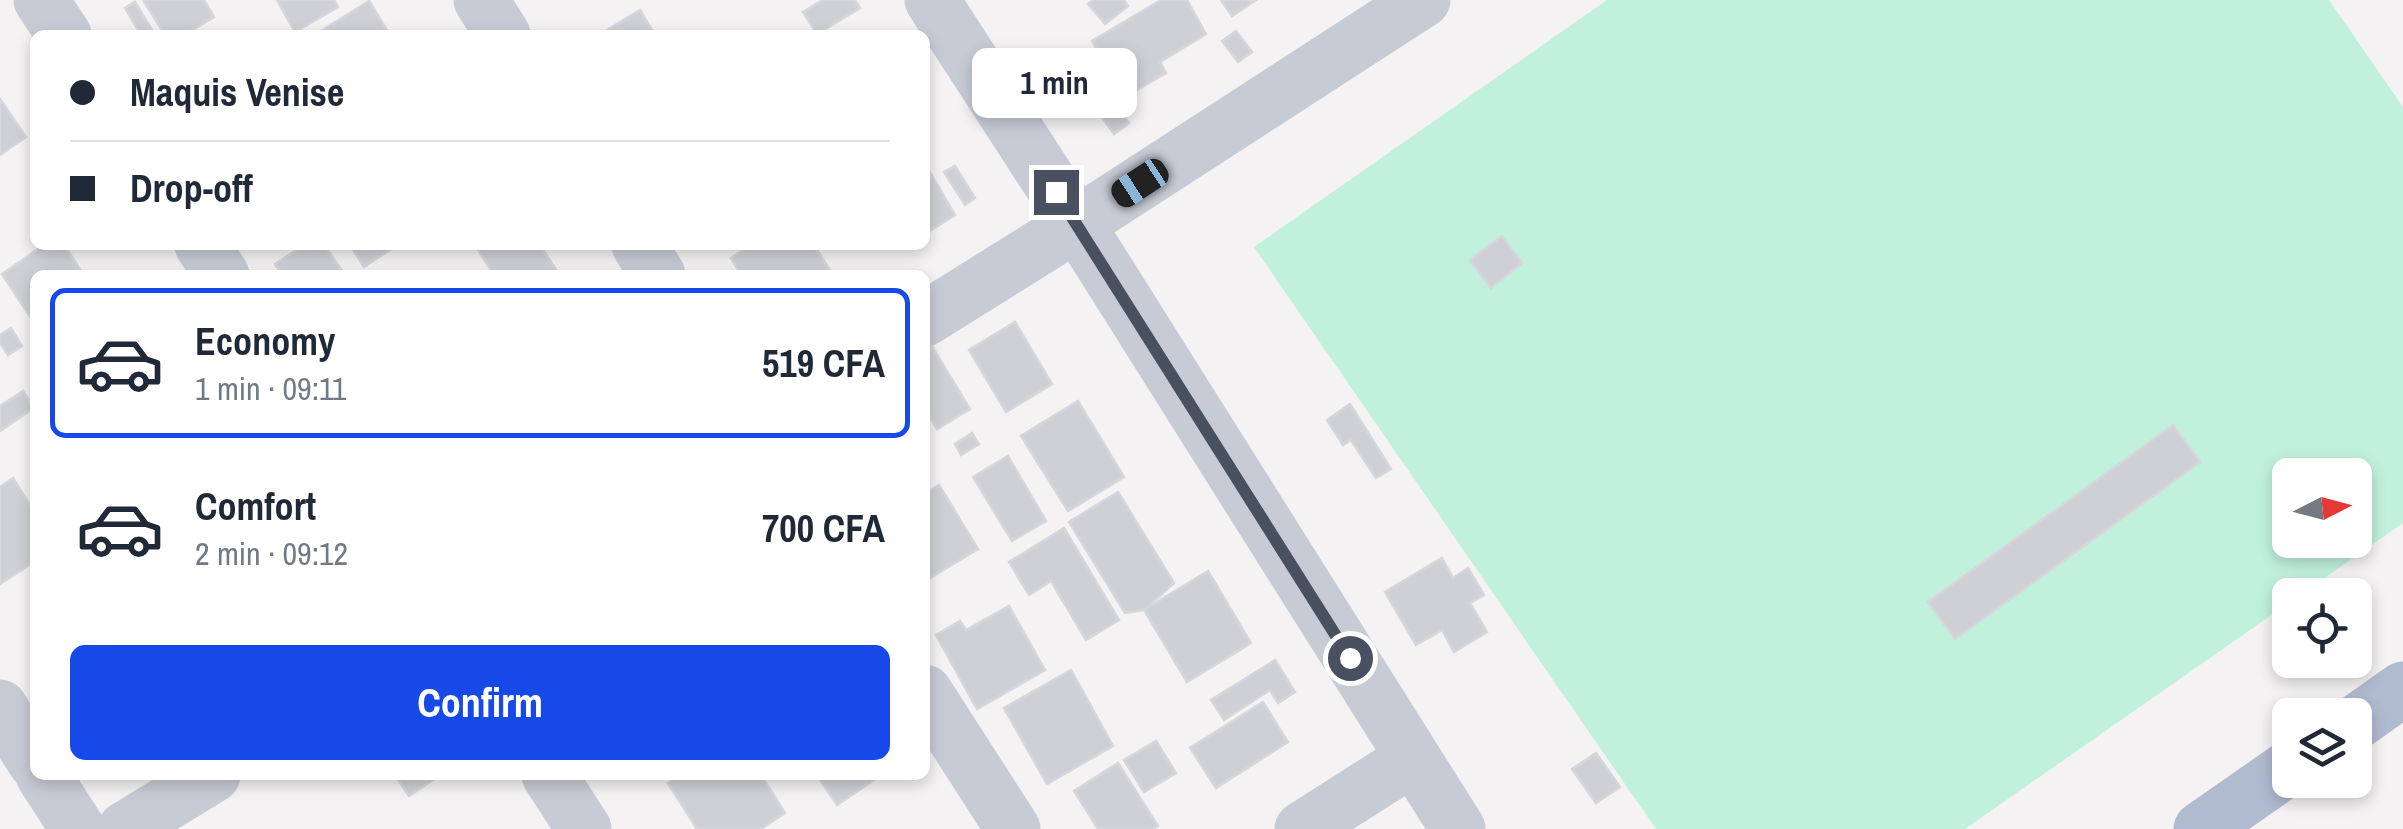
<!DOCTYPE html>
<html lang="en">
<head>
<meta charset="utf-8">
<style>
	:root { --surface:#fff; --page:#f2f2f3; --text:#1f2937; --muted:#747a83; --line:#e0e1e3; --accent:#1749e9 }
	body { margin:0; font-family:"Archivo Narrow",sans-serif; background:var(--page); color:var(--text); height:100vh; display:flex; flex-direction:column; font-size:38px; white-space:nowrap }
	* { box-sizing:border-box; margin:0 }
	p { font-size:32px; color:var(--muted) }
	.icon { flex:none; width:55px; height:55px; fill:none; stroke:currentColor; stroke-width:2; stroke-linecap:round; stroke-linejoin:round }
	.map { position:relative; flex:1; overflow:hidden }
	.side { position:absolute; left:30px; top:270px; width:900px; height:510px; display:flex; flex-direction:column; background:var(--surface); border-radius:15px; box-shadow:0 5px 15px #0003 }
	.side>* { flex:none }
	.hud { position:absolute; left:30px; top:30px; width:900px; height:220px; border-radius:15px; box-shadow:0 5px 15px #0003; display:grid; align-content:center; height:220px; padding:0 40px; background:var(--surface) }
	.needle { width:65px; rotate:84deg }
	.buttons { position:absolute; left:2272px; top:458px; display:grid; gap:20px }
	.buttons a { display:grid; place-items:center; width:100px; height:100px; border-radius:15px; background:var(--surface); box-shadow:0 5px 15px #0003; font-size:50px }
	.end { position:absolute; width:45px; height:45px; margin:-22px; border:12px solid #495060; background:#fff; box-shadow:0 0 0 5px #fff }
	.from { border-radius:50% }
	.bubble { position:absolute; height:70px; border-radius:15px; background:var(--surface); box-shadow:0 5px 15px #0003; font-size:32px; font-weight:700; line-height:70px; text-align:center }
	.car { position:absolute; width:30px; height:60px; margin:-30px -15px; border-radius:12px; box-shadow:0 0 8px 2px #0007; background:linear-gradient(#222 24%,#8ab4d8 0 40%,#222 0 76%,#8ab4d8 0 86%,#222 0) }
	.hud b { display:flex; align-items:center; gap:35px; height:95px; font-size:38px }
	.hud b+b { border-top:2px solid var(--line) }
	.hud i { width:25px; height:25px; background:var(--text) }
	ul { padding:18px 0 0; list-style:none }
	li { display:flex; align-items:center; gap:30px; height:150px; margin:0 20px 15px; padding:0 20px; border:5px solid transparent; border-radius:15px }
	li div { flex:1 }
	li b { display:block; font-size:38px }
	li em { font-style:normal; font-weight:700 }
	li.on { border-color:var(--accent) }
	li>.icon { width:90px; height:90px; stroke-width:1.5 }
	.primary-button { display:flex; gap:20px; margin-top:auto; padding:20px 40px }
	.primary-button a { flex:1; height:115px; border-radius:15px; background:var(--accent); color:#fff; font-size:40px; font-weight:700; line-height:115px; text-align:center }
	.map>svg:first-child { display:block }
	.green { fill:#c1f1dd; fill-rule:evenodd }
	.building { fill:#ced0d6; stroke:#d6d6dd; stroke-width:2.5 }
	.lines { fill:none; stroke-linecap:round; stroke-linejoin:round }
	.minor { stroke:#c6cbd6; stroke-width:55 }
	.major { stroke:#b1bbd0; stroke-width:55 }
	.route { stroke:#495060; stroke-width:12 }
</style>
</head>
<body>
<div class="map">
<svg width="2403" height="829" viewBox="0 0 2403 829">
	<rect width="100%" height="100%" fill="#f4f2f2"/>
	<!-- green -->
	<path class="green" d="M1607,0H2329L2403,107V523L2300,595H2290V602L1965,829H1656L1254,247ZM2290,475H2355V540H2290Z"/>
	<!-- building -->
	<g class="building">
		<polygon points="143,0 204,0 214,17 184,35 165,35"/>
		<polygon points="277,0 334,0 338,7 295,32"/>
		<polygon points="823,0 855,0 860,8 817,34 803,12"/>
		<polygon points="1093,0 1124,0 1128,6 1105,24 1088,4"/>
		<polygon points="1161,0 1187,0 1206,34 1160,62 1166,73 1125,97 1092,41"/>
		<polygon points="1221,0 1256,0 1232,16"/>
		<polygon points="369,1 390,35 324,35 321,31"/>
		<polygon points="135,2 155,35 141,35 125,8"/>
		<polygon points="640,10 655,35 599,35"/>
		<polygon points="1236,31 1252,52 1238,62 1222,41"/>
		<polygon points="0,99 26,137 0,155"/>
		<polygon points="1116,105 1129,123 1114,134 1101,116"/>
		<polygon points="925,164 955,215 925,234"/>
		<polygon points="955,166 975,198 965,205 944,172"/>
		<polygon points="1502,236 1522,263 1491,288 1470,260"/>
		<polygon points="44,245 64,245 84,275 35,275 35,324 2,274"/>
		<polygon points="304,245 324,245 345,275 283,275 275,264"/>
		<polygon points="350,245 397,245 364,267"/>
		<polygon points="475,245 540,245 557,271 551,275 494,275"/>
		<polygon points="751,245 814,245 833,275 741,275 731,258"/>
		<polygon points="1015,322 1052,384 1006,412 969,350"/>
		<polygon points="11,328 22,346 8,355 0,343 0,335"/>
		<polygon points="928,340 970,409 937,429 925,409 925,341"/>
		<polygon points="23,391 34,408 0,431 0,406"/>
		<polygon points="1078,401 1124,477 1068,511 1021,436"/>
		<polygon points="1350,404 1391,469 1376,478 1351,440 1343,445 1327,420"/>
		<polygon points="2173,425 2200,462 1955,639 1928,602"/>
		<polygon points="972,433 979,444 961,455 955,444"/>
		<polygon points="1008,456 1046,521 1012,541 973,477"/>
		<polygon points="13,478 35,513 35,561 0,584 0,487"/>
		<polygon points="939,485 978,549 925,581 925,494"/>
		<polygon points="1118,492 1174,583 1144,610 1125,613 1069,522"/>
		<polygon points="1064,528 1119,620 1086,640 1051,581 1029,595 1009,562"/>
		<polygon points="1442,558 1453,578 1468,568 1484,595 1470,603 1487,632 1454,652 1442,630 1416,645 1385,592"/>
		<polygon points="1208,571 1251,643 1187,682 1144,610"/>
		<polygon points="1009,606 1045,670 977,709 936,635 960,621 966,630"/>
		<polygon points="1275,660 1295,692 1278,703 1270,690 1224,720 1211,700"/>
		<polygon points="1071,670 1113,746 1047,784 1004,708"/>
		<polygon points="1263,702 1288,742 1216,788 1190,748"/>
		<polygon points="1156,741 1176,773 1144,792 1124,760"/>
		<polygon points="1596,753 1620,787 1596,803 1572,769"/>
		<polygon points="1118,763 1158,826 1153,829 1098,829 1074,791"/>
		<polygon points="395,775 440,775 409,796"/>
		<polygon points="680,775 761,775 785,813 761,829 697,829 668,783"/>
		<polygon points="817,775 881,775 837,805"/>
	</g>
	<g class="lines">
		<!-- minor -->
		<g class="minor">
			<polyline points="41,0 64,35"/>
			<polyline points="481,0 503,35"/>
			<polyline points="932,0 1077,224 1458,829"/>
			<polyline points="202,245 222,275"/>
			<polyline points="639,245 658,275"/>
			<polyline points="925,319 1077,224 1423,0"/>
			<polyline points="925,692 1013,829"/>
			<polyline points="0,707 35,762"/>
			<polyline points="43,775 78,829"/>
			<polyline points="549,775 584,829"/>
			<polyline points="125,829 213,775"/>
			<polyline points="1302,829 1412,759"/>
		</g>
		<!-- major -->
		<g class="major">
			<polyline points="2355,723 2403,689"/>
			<polyline points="2201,829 2290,767"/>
		</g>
	</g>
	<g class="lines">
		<!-- route -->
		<polyline class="route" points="1056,192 1350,658"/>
	</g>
</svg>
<div class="buttons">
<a><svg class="needle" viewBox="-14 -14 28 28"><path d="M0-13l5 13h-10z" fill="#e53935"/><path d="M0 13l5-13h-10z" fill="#747a83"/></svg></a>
<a><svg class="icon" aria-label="locate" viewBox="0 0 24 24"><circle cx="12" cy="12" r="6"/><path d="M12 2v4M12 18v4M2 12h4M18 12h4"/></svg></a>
<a><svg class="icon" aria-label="layers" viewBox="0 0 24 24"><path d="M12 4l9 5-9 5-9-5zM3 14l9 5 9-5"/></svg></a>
</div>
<i class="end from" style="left:1350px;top:658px"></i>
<i class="end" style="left:1056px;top:192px"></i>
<div class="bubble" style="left:972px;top:48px;width:165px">1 min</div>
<i class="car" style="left:1140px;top:183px;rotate:237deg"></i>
<div class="hud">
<b><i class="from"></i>Maquis Venise</b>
<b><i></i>Drop-off</b>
</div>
<section class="side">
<ul>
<li class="on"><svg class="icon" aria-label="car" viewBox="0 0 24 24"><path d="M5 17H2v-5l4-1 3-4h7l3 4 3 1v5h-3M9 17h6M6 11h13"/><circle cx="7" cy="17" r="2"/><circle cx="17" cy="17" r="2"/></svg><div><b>Economy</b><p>1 min · 09:11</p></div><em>519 CFA</em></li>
<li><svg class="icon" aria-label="car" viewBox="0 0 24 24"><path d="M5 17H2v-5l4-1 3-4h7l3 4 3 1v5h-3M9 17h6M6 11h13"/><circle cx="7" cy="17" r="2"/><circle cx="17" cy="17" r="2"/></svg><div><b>Comfort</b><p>2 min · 09:12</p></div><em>700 CFA</em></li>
</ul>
<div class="primary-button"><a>Confirm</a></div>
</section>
</div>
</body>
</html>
